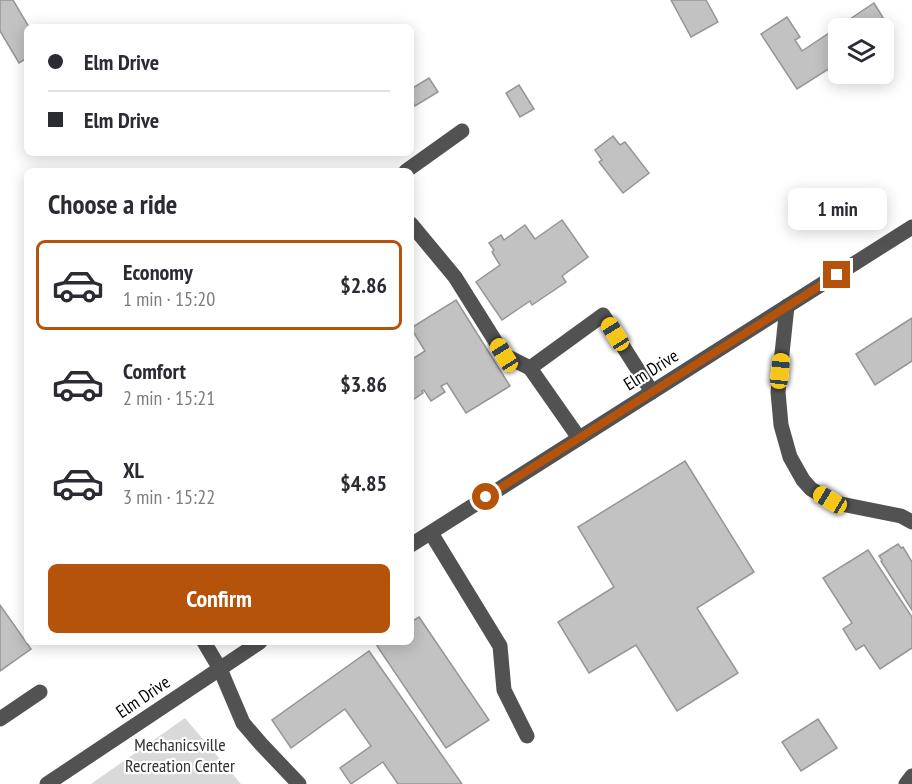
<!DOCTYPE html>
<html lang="en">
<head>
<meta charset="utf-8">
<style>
	:root { --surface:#fff; --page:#f7f7f7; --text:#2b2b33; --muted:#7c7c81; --line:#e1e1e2; --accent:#b45309 }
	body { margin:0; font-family:"PT Sans Narrow",sans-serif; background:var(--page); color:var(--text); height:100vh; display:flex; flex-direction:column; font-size:22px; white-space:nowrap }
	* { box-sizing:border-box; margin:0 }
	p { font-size:20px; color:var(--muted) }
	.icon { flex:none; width:33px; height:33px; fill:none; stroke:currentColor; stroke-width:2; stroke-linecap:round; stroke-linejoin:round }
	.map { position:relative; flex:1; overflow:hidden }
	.details { position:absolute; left:24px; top:168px; width:390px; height:477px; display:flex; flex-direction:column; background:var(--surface); border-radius:9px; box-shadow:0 3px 15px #0003 }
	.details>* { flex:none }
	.guide { position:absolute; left:24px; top:24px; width:390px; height:132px; border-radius:9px; box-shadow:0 3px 15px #0003; display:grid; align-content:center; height:132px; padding:0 24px; background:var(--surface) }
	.tools { position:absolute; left:828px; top:18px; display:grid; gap:12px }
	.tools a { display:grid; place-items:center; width:66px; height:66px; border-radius:9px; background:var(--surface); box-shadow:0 3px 15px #0003; font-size:30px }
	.end { position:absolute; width:27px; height:27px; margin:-14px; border:8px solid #b45309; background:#fff; box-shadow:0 0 0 3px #fff }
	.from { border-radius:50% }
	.bubble { position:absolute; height:42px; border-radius:9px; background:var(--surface); box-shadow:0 3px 15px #0003; font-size:20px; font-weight:800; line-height:42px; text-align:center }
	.car { position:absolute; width:18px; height:36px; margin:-18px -9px; border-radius:8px; box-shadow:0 0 4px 2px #0007; background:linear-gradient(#f5c518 24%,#345 0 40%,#f5c518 0 76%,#345 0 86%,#f5c518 0) }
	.guide b { display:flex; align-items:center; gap:21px; height:57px; font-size:22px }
	.guide b+b { border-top:2px solid var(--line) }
	.guide i { width:15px; height:15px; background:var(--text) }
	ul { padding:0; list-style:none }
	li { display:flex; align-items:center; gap:18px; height:90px; margin:0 12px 9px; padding:0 12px; border:3px solid transparent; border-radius:9px }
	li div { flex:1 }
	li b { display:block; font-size:22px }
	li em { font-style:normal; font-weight:800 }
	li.current { border-color:var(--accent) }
	li>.icon { width:54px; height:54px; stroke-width:1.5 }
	h2 { padding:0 24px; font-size:27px; line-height:72px }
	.cta { display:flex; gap:12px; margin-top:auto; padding:12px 24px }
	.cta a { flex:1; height:69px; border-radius:9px; background:var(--accent); color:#fff; font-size:24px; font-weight:800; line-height:69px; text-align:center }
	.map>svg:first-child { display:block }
	.green { fill:#d9d9d9 }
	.building { fill:#c2c2c2; stroke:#969696; stroke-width:1.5 }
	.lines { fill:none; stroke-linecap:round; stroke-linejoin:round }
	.minor { stroke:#525252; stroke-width:15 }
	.route { stroke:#b45309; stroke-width:8 }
	.labels { text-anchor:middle; stroke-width:4.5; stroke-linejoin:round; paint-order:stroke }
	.street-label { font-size:18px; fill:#000; stroke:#fff }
	.park-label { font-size:18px; fill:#303030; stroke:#fff }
</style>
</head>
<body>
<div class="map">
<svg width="912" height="784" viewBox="0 0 912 784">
	<rect width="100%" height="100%" fill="#fff"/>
	<!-- green -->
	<polygon class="green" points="185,718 241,784 91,784"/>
	<!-- building -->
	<g class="building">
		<polygon points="0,0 13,0 29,27 27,27 27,58 19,63 0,31"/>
		<polygon points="671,0 706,0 718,22 691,37"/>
		<polygon points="874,3 893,34 884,40 884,28 838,28 838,63 797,89 761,34 787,17 800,37 795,40 802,51"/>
		<polygon points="429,78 438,92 415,106 411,98 411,89"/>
		<polygon points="519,85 534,109 520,117 506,93"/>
		<polygon points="613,136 620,145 625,142 649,173 623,193 599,162 602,160 595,150"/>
		<polygon points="562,220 588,257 562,276 566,282 532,305 530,301 502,320 476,282 500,265 492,252 494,250 489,243 501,235 504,240 525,225 535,239"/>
		<polygon points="456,300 510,386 466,413 447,383 441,386 445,392 431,401 424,390 422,391 423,393 411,401 411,360 425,351 411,328"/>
		<polygon points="912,318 912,361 875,385 856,354"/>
		<polygon points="685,461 754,572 697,608 738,673 677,711 636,645 589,673 558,622 614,587 578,527"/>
		<polygon points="898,544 901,548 903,547 912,562 912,610 881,561 882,560 879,556"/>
		<polygon points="868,550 912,617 912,648 880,669 864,645 856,650 843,629 852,623 823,578"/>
		<polygon points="0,605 31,649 0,671"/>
		<polygon points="419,617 489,720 446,748 377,646 382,642 411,642 411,622"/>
		<polygon points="369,651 462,784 398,784 383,762 351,784 340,768 371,746 345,709 291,748 272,720"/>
		<polygon points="818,719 837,748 801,771 782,742"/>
	</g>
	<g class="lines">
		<!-- minor -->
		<g class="minor">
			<polyline points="406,171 462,131"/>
			<polyline points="411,224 455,277 504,355 530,368"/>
			<polyline points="787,306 778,392 781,425 790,457 803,480 811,489 830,500 841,504 901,516 912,522"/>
			<polyline points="579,438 530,368 603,315 652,392"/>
			<polyline points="431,533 500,646 504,690 527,736"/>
			<polyline points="411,545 912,227"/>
			<polyline points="204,642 220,669 243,723 261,744 299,784"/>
			<polyline points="0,719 40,692"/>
			<polyline points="47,784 260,642"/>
			<polyline points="906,784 912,776"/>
		</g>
	</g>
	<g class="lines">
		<!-- route -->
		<polyline class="route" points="486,497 837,275"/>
	</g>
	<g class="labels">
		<!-- street labels -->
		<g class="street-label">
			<text transform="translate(651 370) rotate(-32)" y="6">Elm Drive</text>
			<text transform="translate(143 697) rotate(-34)" y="6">Elm Drive</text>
		</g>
		<!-- park labels -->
		<g class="park-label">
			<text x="180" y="751">Mechanicsville<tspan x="180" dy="21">Recreation Center</tspan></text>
		</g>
	</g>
</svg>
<div class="tools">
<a><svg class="icon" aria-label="layers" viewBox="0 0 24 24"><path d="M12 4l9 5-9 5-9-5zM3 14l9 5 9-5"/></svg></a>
</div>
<i class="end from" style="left:486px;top:497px"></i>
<i class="end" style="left:837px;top:275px"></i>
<div class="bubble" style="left:788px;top:188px;width:99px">1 min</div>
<i class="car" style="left:615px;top:334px;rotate:328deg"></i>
<i class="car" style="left:504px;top:355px;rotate:328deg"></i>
<i class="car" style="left:780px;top:371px;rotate:6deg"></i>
<i class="car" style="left:830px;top:500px;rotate:301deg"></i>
<div class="guide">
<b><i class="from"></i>Elm Drive</b>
<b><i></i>Elm Drive</b>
</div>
<section class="details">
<h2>Choose a ride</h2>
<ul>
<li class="current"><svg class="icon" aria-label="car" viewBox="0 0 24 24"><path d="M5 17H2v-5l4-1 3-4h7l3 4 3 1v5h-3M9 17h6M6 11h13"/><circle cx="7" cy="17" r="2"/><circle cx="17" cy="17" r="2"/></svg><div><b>Economy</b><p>1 min · 15:20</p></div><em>$2.86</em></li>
<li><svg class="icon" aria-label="car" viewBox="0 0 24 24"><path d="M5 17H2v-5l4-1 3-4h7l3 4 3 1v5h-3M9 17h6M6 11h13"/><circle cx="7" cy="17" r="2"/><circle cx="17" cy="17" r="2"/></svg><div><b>Comfort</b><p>2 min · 15:21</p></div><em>$3.86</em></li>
<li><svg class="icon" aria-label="car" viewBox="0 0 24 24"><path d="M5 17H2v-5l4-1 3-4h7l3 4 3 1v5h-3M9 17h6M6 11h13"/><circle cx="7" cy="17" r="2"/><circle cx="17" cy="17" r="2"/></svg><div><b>XL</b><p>3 min · 15:22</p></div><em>$4.85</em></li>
</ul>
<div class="cta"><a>Confirm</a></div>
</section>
</div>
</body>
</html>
